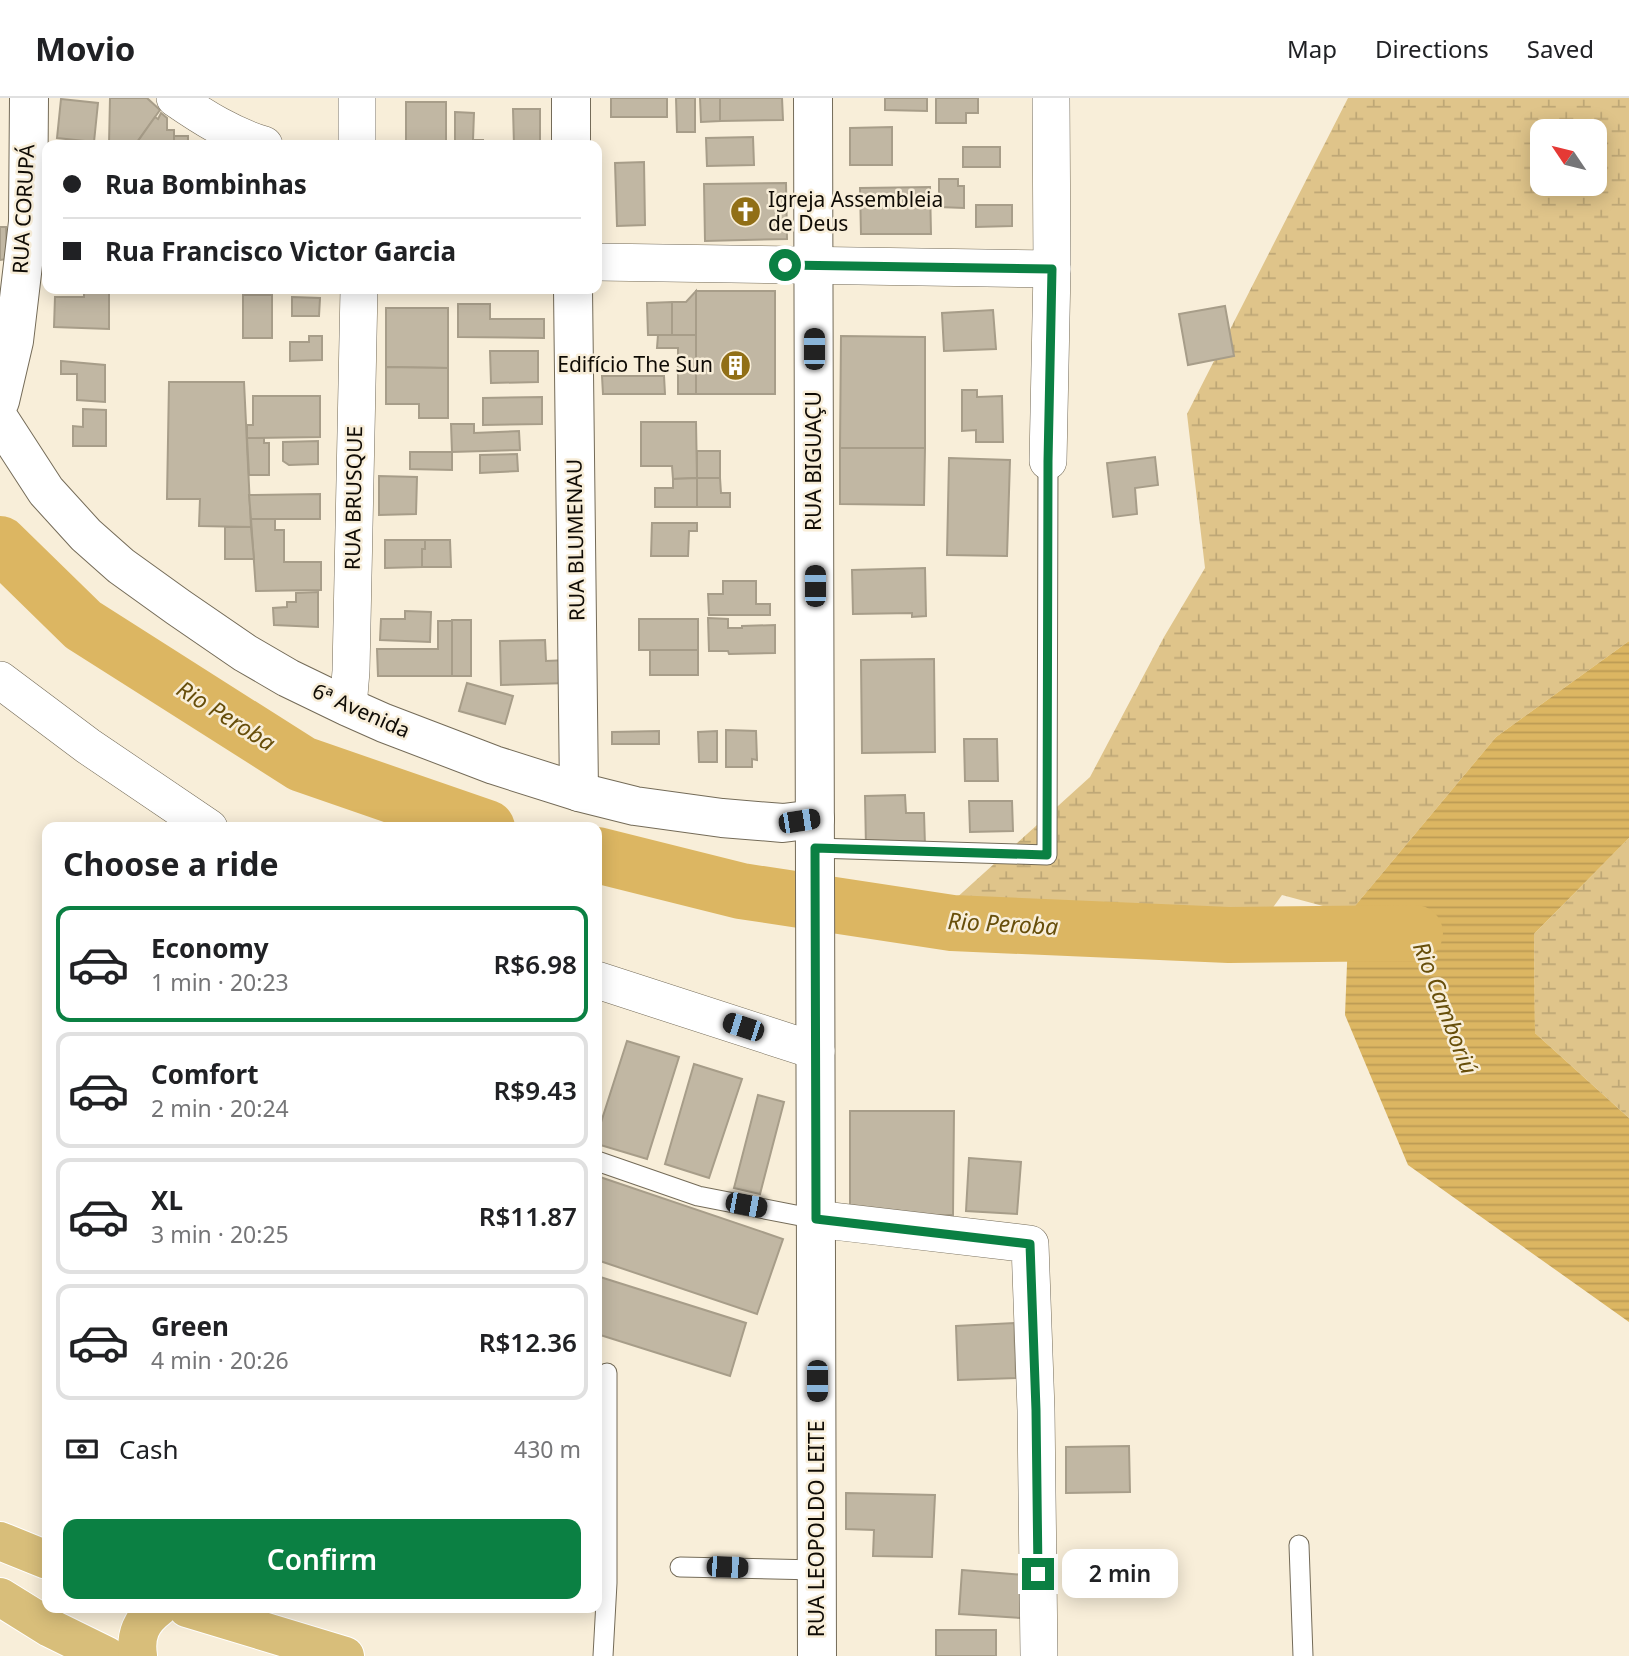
<!DOCTYPE html>
<html lang="en">
<head>
<meta charset="utf-8">
<style>
	:root { --surface:#fff; --page:#f2f2f2; --text:#202124; --muted:#757577; --line:#e0e0e0; --accent:#0b8043 }
	body { margin:0; font-family:"Noto Sans",sans-serif; background:var(--page); color:var(--text); height:100vh; display:flex; flex-direction:column; font-size:26px; white-space:nowrap }
	* { box-sizing:border-box; margin:0 }
	p { font-size:23px; color:var(--muted) }
	.icon { flex:none; width:38px; height:38px; fill:none; stroke:currentColor; stroke-width:2; stroke-linecap:round; stroke-linejoin:round }
	.map { position:relative; flex:1; overflow:hidden }
	.drawer { position:absolute; left:42px; top:724px; width:560px; height:791px; display:flex; flex-direction:column; background:var(--surface); border-radius:14px; box-shadow:0 4px 18px #0003 }
	.drawer>* { flex:none }
	.guide { position:absolute; left:42px; top:42px; width:560px; height:154px; border-radius:14px; box-shadow:0 4px 18px #0003; display:grid; align-content:center; height:154px; padding:0 21px; background:var(--surface) }
	.needle { width:46px; rotate:305deg }
	.fabs { position:absolute; left:1530px; top:21px; display:grid; gap:14px }
	.fabs a { display:grid; place-items:center; width:77px; height:77px; border-radius:14px; background:var(--surface); box-shadow:0 4px 18px #0003; font-size:35px }
	.end { position:absolute; width:32px; height:32px; margin:-16px; border:9px solid #0b8043; background:#fff; box-shadow:0 0 0 4px #fff }
	.from { border-radius:50% }
	.bubble { position:absolute; height:49px; border-radius:14px; background:var(--surface); box-shadow:0 4px 18px #0003; font-size:23px; font-weight:600; line-height:49px; text-align:center }
	.car { position:absolute; width:21px; height:42px; margin:-21px -10px; border-radius:9px; box-shadow:0 0 5px 2px #0007; background:linear-gradient(#222 24%,#8ab4d8 0 40%,#222 0 76%,#8ab4d8 0 86%,#222 0) }
	.guide b { display:flex; align-items:center; gap:24px; height:66px; font-size:26px }
	.guide b+b { border-top:2px solid var(--line) }
	.guide i { width:18px; height:18px; background:var(--text) }
	ul { padding:0; list-style:none }
	li { display:flex; align-items:center; gap:21px; height:116px; margin:0 14px 10px; padding:0 7px; border:4px solid var(--line); border-radius:14px }
	li div { flex:1 }
	li b { display:block; font-size:26px }
	li em { font-style:normal; font-weight:600 }
	li.on { border-color:var(--accent) }
	li>.icon { width:63px; height:63px; stroke-width:1.5 }
	h2 { padding:0 21px; font-size:32px; line-height:84px }
	.pay { display:flex; align-items:center; gap:18px; height:77px; padding:0 21px; font-size:26px }
	.pay p { margin-inline-start:auto }
	.button { display:flex; gap:14px; margin-top:auto; padding:14px 21px }
	.button a { flex:1; height:80px; border-radius:14px; background:var(--accent); color:#fff; font-size:28px; font-weight:600; line-height:80px; text-align:center }
	header { display:flex; align-items:center; gap:42px; box-sizing:border-box; height:98px; padding:0 35px; background:var(--surface); border-bottom:2px solid var(--line) }
	header strong { font-size:33px }
	nav { display:flex; gap:38px; margin-inline-start:auto; font-size:24px }
	.map>svg:first-child { display:block }
	.wetland { fill:url(#wetland-marsh); fill-rule:evenodd }
	.water { fill:url(#water-rules) }
	.lines { fill:none; stroke-linecap:round; stroke-linejoin:round }
	.river { stroke:#dcb662; stroke-width:56 }
	.building { fill:#c1b7a3; stroke:#a79d89; stroke-width:2 }
	.lane-casing { stroke:#746b58; stroke-width:21 }
	.street-casing { stroke:#746b58; stroke-width:38 }
	.secondary-casing { stroke:#746b58; stroke-width:40 }
	.primary-casing { stroke:#fff; stroke-width:40 }
	.lane { stroke:#fff; stroke-width:19 }
	.street { stroke:#fff; stroke-width:37 }
	.secondary { stroke:#fff; stroke-width:38 }
	.primary { stroke:#d8be7a; stroke-width:38 }
	.route { stroke:#0b8043; stroke-width:9 }
	.labels { text-anchor:middle; stroke-width:5; stroke-linejoin:round; paint-order:stroke }
	.poi-label { font-size:21px; fill:#0f0b05; stroke:#f8eed9; text-anchor:start }
	.street-label { font-size:21px; fill:#0f0b05; stroke:#f8eed9 }
	.water-label { font-size:23px; font-style:italic; fill:#674e0a; stroke:#f8eed9 }
</style>
</head>
<body>
<header>
<strong>Movio</strong>
<nav><a>Map</a><a>Directions</a><a>Saved</a></nav>
</header>
<div class="map">
<svg width="1629" height="1558" viewBox="0 0 1629 1558">
	<defs>
		<pattern id="wetland-marsh" width="20" height="14" patternUnits="userSpaceOnUse" patternTransform="scale(1.75)"><rect width="20" height="14" fill="#dfc48a"/><path d="M1 5h8M5 5V1M11 12h8M15 12V8" fill="none" stroke="#bea776"/></pattern>
		<pattern id="water-rules" width="6" height="5" patternUnits="userSpaceOnUse" patternTransform="scale(1.75)"><rect width="6" height="5" fill="#dcb662"/><path d="M0 2.5h6" fill="none" stroke="#bc9b54"/></pattern>
	</defs>
	<rect width="100%" height="100%" fill="#f8eed9"/>
	<!-- wetland -->
	<g class="wetland">
		<path d="M1348,0H1629V543L1496,639L1349,815L1282,797L1256,833L953,803L1090,679L1164,539L1205,470L1187,316ZM1542,33H1594V86H1542Z"/>
		<polygon points="1629,740 1629,1020 1535,935 1534,836"/>
	</g>
	<!-- water -->
	<polygon class="water" points="1629,543 1629,740 1534,836 1535,935 1629,1020 1629,1224 1408,1067 1345,917 1349,815 1496,639"/>
	<g class="lines">
		<!-- river -->
		<g class="river">
			<polyline points="0,446 83,527 302,666 487,730"/>
			<polyline points="597,757 741,793 952,825 1229,837 1415,835"/>
		</g>
	</g>
	<!-- building -->
	<g class="building">
		<polygon points="110,0 147,0 160,12 135,47 109,47"/>
		<rect x="611" y="0" width="56" height="19"/>
		<polygon points="676,0 695,0 695,34 677,34"/>
		<polygon points="700,0 720,0 720,23 701,24"/>
		<polygon points="720,0 782,0 783,22 720,23"/>
		<polygon points="885,0 927,0 927,13 885,12"/>
		<polygon points="936,0 978,0 978,15 966,15 966,25 936,25"/>
		<polygon points="61,1 98,5 94,44 57,40"/>
		<rect x="406" y="4" width="40" height="43"/>
		<polygon points="513,11 540,11 540,47 514,47"/>
		<polygon points="455,14 474,15 473,42 483,42 483,47 455,47"/>
		<polygon points="161,15 167,20 167,32 174,32 174,47 149,47 149,44 138,43 155,19 158,21"/>
		<polygon points="892,29 892,67 850,67 850,30"/>
		<rect x="174" y="38" width="14" height="9"/>
		<polygon points="753,39 754,67 707,68 706,40"/>
		<rect x="963" y="49" width="37" height="20"/>
		<polygon points="644,64 645,127 617,128 615,65"/>
		<polygon points="939,81 958,81 958,88 964,88 964,110 939,109"/>
		<polygon points="786,85 787,141 705,143 704,86"/>
		<polygon points="930,89 931,136 861,136 860,90"/>
		<polygon points="976,107 1012,107 1012,128 976,129"/>
		<polygon points="0,129 6,129 7,161 0,162"/>
		<polygon points="84,191 109,191 109,231 54,229 55,199 84,199"/>
		<rect x="286" y="191" width="35" height="2"/>
		<rect x="696" y="193" width="79" height="103"/>
		<polygon points="696,193 696,237 672,237 672,204 686,204"/>
		<rect x="243" y="197" width="29" height="43"/>
		<polygon points="292,199 320,200 319,218 292,218"/>
		<polygon points="672,204 672,237 648,237 647,205"/>
		<polygon points="458,206 490,206 490,221 544,221 544,240 458,239"/>
		<polygon points="1225,208 1234,258 1188,267 1179,216"/>
		<polygon points="386,210 448,210 448,270 386,269"/>
		<polygon points="993,212 996,251 944,253 942,215"/>
		<polygon points="658,237 696,237 696,296 678,296 678,250 657,250"/>
		<polygon points="309,238 322,238 322,262 290,263 290,244 309,244"/>
		<polygon points="841,238 925,239 925,350 840,350"/>
		<polygon points="490,253 538,253 538,284 491,285"/>
		<polygon points="61,263 105,267 105,304 77,302 77,276 61,276"/>
		<polygon points="386,269 448,270 448,320 419,320 419,306 386,306"/>
		<polygon points="602,278 664,278 665,296 603,296"/>
		<polygon points="169,284 244,284 251,429 199,428 200,401 167,401"/>
		<polygon points="962,292 977,292 977,299 1002,298 1003,344 976,344 976,332 962,333"/>
		<polygon points="253,298 320,298 320,339 247,340 247,327 253,327"/>
		<polygon points="542,299 542,326 483,327 483,300"/>
		<polygon points="83,311 106,312 106,348 73,348 73,328 83,329"/>
		<polygon points="641,324 696,324 697,380 673,381 672,368 641,368"/>
		<polygon points="451,326 474,326 474,335 519,333 520,352 452,354"/>
		<polygon points="247,340 264,340 264,345 269,345 269,377 249,377"/>
		<polygon points="318,343 318,366 289,367 283,363 283,344"/>
		<polygon points="840,350 925,350 924,407 840,406"/>
		<rect x="697" y="353" width="23" height="27"/>
		<polygon points="410,354 452,354 452,372 410,371"/>
		<polygon points="517,356 518,373 480,375 480,357"/>
		<polygon points="1155,359 1158,387 1135,390 1137,416 1113,419 1107,365"/>
		<polygon points="949,360 1010,362 1007,458 947,457"/>
		<polygon points="379,378 417,379 416,416 379,417"/>
		<polygon points="697,380 697,409 655,409 655,390 673,390 673,381"/>
		<polygon points="697,380 720,380 721,395 730,395 730,409 697,409"/>
		<polygon points="320,396 320,421 251,421 249,397"/>
		<polygon points="251,421 275,421 275,432 284,432 284,464 321,464 321,492 256,493"/>
		<polygon points="652,425 697,425 697,433 689,433 688,458 651,458"/>
		<polygon points="225,429 251,429 254,461 225,461"/>
		<polygon points="385,442 425,442 425,451 422,451 422,469 385,470"/>
		<polygon points="425,442 450,442 451,469 422,469 422,451 425,451"/>
		<polygon points="925,470 926,518 912,519 912,515 853,516 852,472"/>
		<polygon points="723,483 756,483 756,506 770,506 770,517 709,517 708,496 723,496"/>
		<polygon points="318,494 318,529 274,527 273,510 287,509 287,504 296,504 296,495"/>
		<polygon points="405,513 431,514 430,544 380,542 381,521 405,521"/>
		<polygon points="708,520 728,521 728,530 742,530 742,528 775,527 775,555 729,556 728,553 709,553"/>
		<rect x="639" y="521" width="59" height="31"/>
		<rect x="452" y="522" width="19" height="56"/>
		<polygon points="438,523 452,523 452,578 378,578 377,551 438,551"/>
		<polygon points="545,542 546,563 567,562 568,585 501,587 500,543"/>
		<rect x="650" y="552" width="48" height="25"/>
		<polygon points="934,561 935,654 862,655 861,562"/>
		<polygon points="467,585 513,598 505,626 459,613"/>
		<polygon points="726,632 756,633 757,662 752,661 752,669 726,669"/>
		<polygon points="659,633 659,646 612,646 612,634"/>
		<polygon points="717,633 717,664 699,664 698,634"/>
		<polygon points="964,641 997,641 998,683 965,683"/>
		<polygon points="905,697 906,715 924,715 925,748 866,749 865,698"/>
		<polygon points="969,703 1012,703 1013,733 970,734"/>
		<polygon points="627,943 679,959 647,1061 597,1046 597,1037"/>
		<polygon points="694,966 742,981 709,1080 665,1066"/>
		<polygon points="758,997 784,1004 760,1096 734,1090"/>
		<polygon points="850,1013 954,1013 953,1117 850,1117"/>
		<polygon points="969,1060 1021,1064 1017,1116 966,1113"/>
		<polygon points="597,1078 783,1141 757,1216 597,1162"/>
		<polygon points="597,1178 746,1225 730,1278 597,1236"/>
		<polygon points="1014,1225 1016,1280 958,1282 956,1228"/>
		<polygon points="1129,1348 1130,1394 1066,1395 1066,1349"/>
		<polygon points="846,1395 935,1397 932,1459 873,1458 874,1432 846,1431"/>
		<polygon points="962,1472 1024,1477 1021,1520 959,1516"/>
		<rect x="936" y="1532" width="60" height="26"/>
	</g>
	<g class="lines">
		<defs>
			<g id="lane">
				<polyline points="815,750 1047,757 1048,363"/>
				<polyline points="597,1063 698,1098 816,1121"/>
				<polyline points="1299,1447 1303,1558"/>
				<polyline points="680,1469 817,1472"/>
				<polyline points="603,1558 607,1485 607,1275"/>
			</g>
			<g id="street">
				<path d="M175,0C204,20 231,37 264,47"/>
				<polyline points="357,0 357,47"/>
				<polyline points="597,164 1052,171"/>
				<polyline points="1048,363 1052,171 1051,0"/>
				<polyline points="0,582 88,648 209,730"/>
				<polyline points="348,609 351,573 359,191"/>
				<polyline points="597,882 816,953"/>
				<polyline points="816,1121 1030,1146 1036,1312 1039,1558"/>
			</g>
			<g id="secondary">
				<polyline points="571,0 571,47"/>
				<polyline points="813,0 817,1558"/>
				<polyline points="573,191 579,694"/>
				<polyline points="0,303 14,243 28,124 29,0"/>
				<polyline points="0,322 46,393 86,437 121,468 178,509 245,555 288,580 348,609 384,625 494,667 579,694 635,708 722,720 783,725 815,721"/>
			</g>
			<g id="primary">
				<polyline points="0,1443 47,1462"/>
				<polyline points="0,1499 50,1530 107,1558"/>
				<polyline points="187,1510 345,1558"/>
				<path d="M138,1558C135,1537 141,1523 158,1510"/>
			</g>
		</defs>
		<!-- lane casing -->
		<use href="#lane" class="lane-casing"/>
		<!-- street casing -->
		<use href="#street" class="street-casing"/>
		<!-- secondary casing -->
		<use href="#secondary" class="secondary-casing"/>
		<!-- primary casing -->
		<use href="#primary" class="primary-casing"/>
		<!-- lane -->
		<use href="#lane" class="lane"/>
		<!-- street -->
		<use href="#street" class="street"/>
		<!-- secondary -->
		<use href="#secondary" class="secondary"/>
		<!-- primary -->
		<use href="#primary" class="primary"/>
	</g>
	<g class="lines">
		<!-- route -->
		<polyline class="route" points="785,167 1052,171 1048,363 1047,757 815,750 816,1121 1030,1146 1036,1312 1038,1476"/>
	</g>
	<!-- icons -->
	<defs>
		<symbol id="church-disc" viewBox="-11 -11 22 22"><circle r="9.5" fill="#916f16" stroke="#f8eed9"/><path d="M-1.2-6h2.4v3.5h3.3v2.4h-3.3V6h-2.4V-.1h-3.3v-2.4h3.3Z" fill="#fff"/></symbol>
		<symbol id="building-disc" viewBox="-11 -11 22 22"><circle r="9.5" fill="#916f16" stroke="#f8eed9"/><path d="M-4-6H4V6H1V3H-1V6H-4ZM-2.5-4.3h1.7v1.8h-1.7ZM.8-4.3h1.7v1.8H.8ZM-2.5-1h1.7V.8h-1.7ZM.8-1h1.7V.8H.8Z" fill="#fff"/></symbol>
	</defs>
	<g fill-rule="evenodd">
		<use href="#church-disc" x="728" y="96" width="35" height="35"/>
		<use href="#building-disc" x="718" y="250" width="35" height="35"/>
	</g>
	<g class="labels">
		<!-- poi labels -->
		<g class="poi-label">
			<text x="768" y="109">Igreja Assembleia<tspan x="768" dy="24">de Deus</tspan></text>
			<text x="713" y="274" text-anchor="end">Edifício The Sun</text>
		</g>
		<!-- street labels -->
		<g class="street-label">
			<text transform="translate(24 111) rotate(-87)" y="7">RUA CORUPÁ</text>
			<text transform="translate(814 363) rotate(-90)" y="7">RUA BIGUAÇU</text>
			<text transform="translate(354 400) rotate(-89)" y="7">RUA BRUSQUE</text>
			<text transform="translate(576 442) rotate(-91)" y="7">RUA BLUMENAU</text>
			<text transform="translate(361 613) rotate(24)" y="7">6ª Avenida</text>
			<text transform="translate(817 1431) rotate(-90)" y="7">RUA LEOPOLDO LEITE</text>
		</g>
		<!-- water labels -->
		<g class="water-label">
			<text transform="translate(226 618) rotate(32)" y="8">Rio Peroba</text>
			<text transform="translate(1003 826) rotate(3)" y="8">Rio Peroba</text>
			<text transform="translate(1445 910) rotate(69)" y="8">Rio Camboriú</text>
		</g>
	</g>
</svg>
<div class="fabs">
<a><svg class="needle" viewBox="-14 -14 28 28"><path d="M0-13l5 13h-10z" fill="#e53935"/><path d="M0 13l5-13h-10z" fill="#757577"/></svg></a>
</div>
<i class="end from" style="left:785px;top:167px"></i>
<i class="end" style="left:1038px;top:1476px"></i>
<div class="bubble" style="left:1062px;top:1451px;width:116px">2 min</div>
<i class="car" style="left:814px;top:251px;rotate:0deg"></i>
<i class="car" style="left:815px;top:488px;rotate:0deg"></i>
<i class="car" style="left:799px;top:723px;rotate:81deg"></i>
<i class="car" style="left:743px;top:929px;rotate:288deg"></i>
<i class="car" style="left:746px;top:1107px;rotate:101deg"></i>
<i class="car" style="left:817px;top:1283px;rotate:180deg"></i>
<i class="car" style="left:727px;top:1469px;rotate:92deg"></i>
<div class="guide">
<b><i class="from"></i>Rua Bombinhas</b>
<b><i></i>Rua Francisco Victor Garcia</b>
</div>
<section class="drawer">
<h2>Choose a ride</h2>
<ul>
<li class="on"><svg class="icon" aria-label="car" viewBox="0 0 24 24"><path d="M5 17H2v-5l4-1 3-4h7l3 4 3 1v5h-3M9 17h6M6 11h13"/><circle cx="7" cy="17" r="2"/><circle cx="17" cy="17" r="2"/></svg><div><b>Economy</b><p>1 min · 20:23</p></div><em>R$6.98</em></li>
<li><svg class="icon" aria-label="car" viewBox="0 0 24 24"><path d="M5 17H2v-5l4-1 3-4h7l3 4 3 1v5h-3M9 17h6M6 11h13"/><circle cx="7" cy="17" r="2"/><circle cx="17" cy="17" r="2"/></svg><div><b>Comfort</b><p>2 min · 20:24</p></div><em>R$9.43</em></li>
<li><svg class="icon" aria-label="car" viewBox="0 0 24 24"><path d="M5 17H2v-5l4-1 3-4h7l3 4 3 1v5h-3M9 17h6M6 11h13"/><circle cx="7" cy="17" r="2"/><circle cx="17" cy="17" r="2"/></svg><div><b>XL</b><p>3 min · 20:25</p></div><em>R$11.87</em></li>
<li><svg class="icon" aria-label="car" viewBox="0 0 24 24"><path d="M5 17H2v-5l4-1 3-4h7l3 4 3 1v5h-3M9 17h6M6 11h13"/><circle cx="7" cy="17" r="2"/><circle cx="17" cy="17" r="2"/></svg><div><b>Green</b><p>4 min · 20:26</p></div><em>R$12.36</em></li>
</ul>
<div class="pay"><svg class="icon" aria-label="cash" viewBox="0 0 24 24"><path d="M3 7h18v10H3z"/><circle cx="12" cy="12" r="2"/></svg>Cash<p>430 m</p></div>
<div class="button"><a>Confirm</a></div>
</section>
</div>
</body>
</html>
